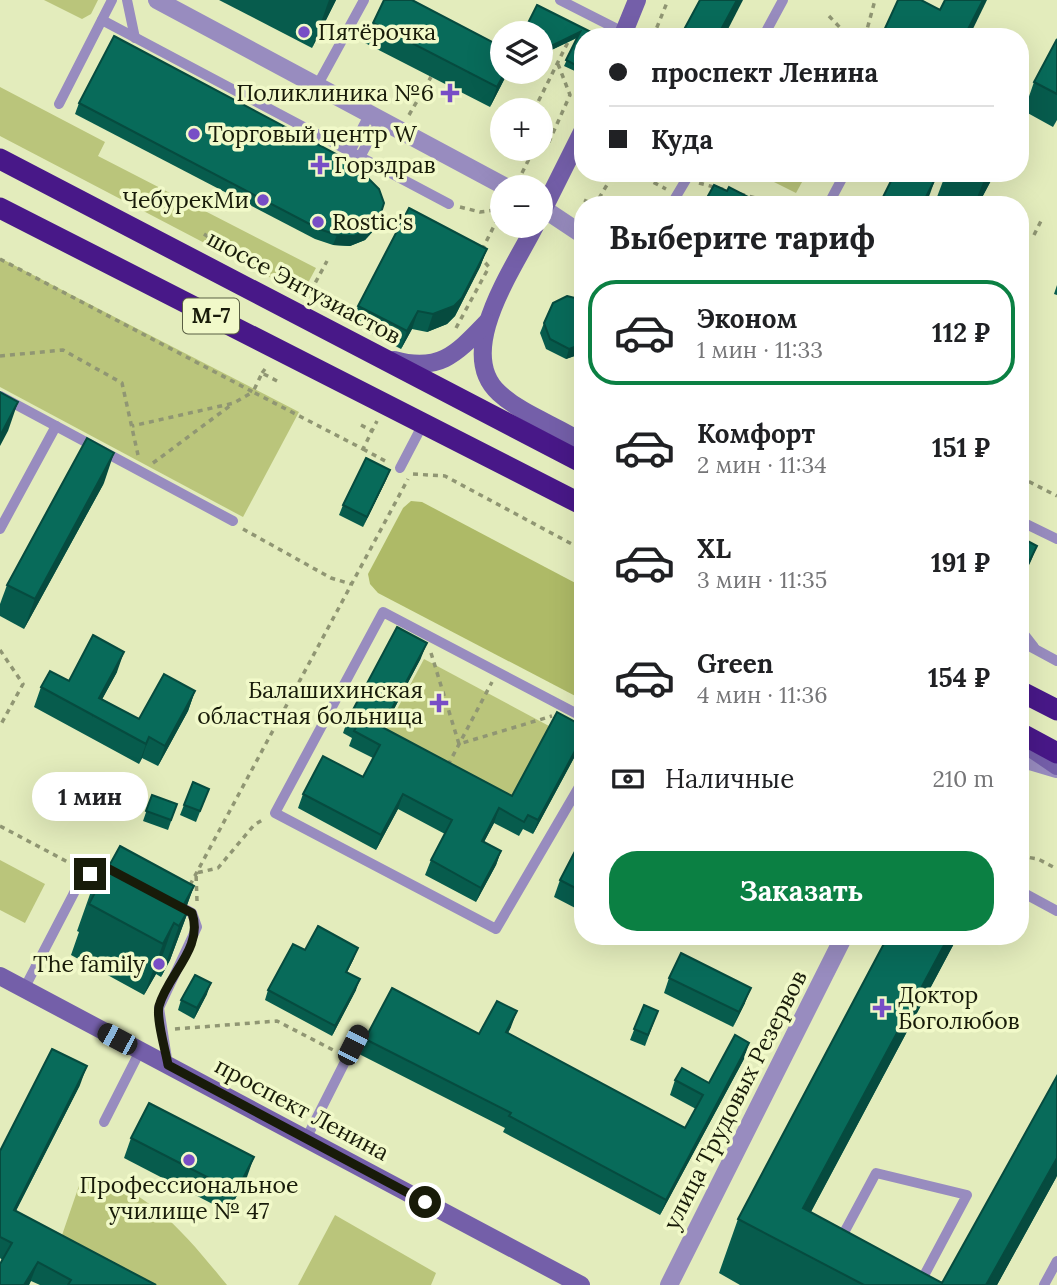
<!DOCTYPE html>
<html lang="ru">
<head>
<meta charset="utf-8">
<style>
	:root { --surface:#fff; --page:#f6f6f6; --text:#202124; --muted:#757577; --line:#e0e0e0; --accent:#0b8043 }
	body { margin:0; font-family:Lora,serif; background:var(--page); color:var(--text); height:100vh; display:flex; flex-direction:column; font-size:26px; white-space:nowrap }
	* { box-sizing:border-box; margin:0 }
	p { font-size:23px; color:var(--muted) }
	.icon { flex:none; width:38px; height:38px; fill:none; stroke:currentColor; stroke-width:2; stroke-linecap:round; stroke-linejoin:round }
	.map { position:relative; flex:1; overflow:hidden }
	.details { position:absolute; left:574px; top:196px; width:455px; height:749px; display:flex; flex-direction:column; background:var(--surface); border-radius:28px; box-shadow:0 7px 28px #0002 }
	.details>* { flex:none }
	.guide { position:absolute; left:574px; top:28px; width:455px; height:154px; border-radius:28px; box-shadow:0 7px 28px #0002; display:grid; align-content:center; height:154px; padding:0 35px; background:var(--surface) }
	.tools { position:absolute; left:490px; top:21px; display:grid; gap:14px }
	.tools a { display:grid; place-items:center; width:63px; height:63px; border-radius:50%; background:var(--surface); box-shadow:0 7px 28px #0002; font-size:35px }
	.end { position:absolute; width:32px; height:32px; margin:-16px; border:9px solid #181b09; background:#fff; box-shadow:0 0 0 4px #fff }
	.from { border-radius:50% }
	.bubble { position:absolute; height:49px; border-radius:24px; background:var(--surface); box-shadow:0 7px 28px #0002; font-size:23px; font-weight:800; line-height:49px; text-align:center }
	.car { position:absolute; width:21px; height:42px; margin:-21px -10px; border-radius:9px; box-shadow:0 0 5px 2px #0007; background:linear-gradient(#222 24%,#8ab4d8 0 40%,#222 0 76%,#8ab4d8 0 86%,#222 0) }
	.guide b { display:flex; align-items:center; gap:24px; height:66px; font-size:26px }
	.guide b+b { border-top:2px solid var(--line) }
	.guide i { width:18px; height:18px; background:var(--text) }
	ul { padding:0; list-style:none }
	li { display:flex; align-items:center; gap:21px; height:105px; margin:0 14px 10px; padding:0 21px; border:4px solid transparent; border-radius:28px }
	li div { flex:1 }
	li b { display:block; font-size:26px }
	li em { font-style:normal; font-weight:800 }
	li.active { border-color:var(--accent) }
	li>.icon { width:63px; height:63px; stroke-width:1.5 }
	h2 { padding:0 35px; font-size:32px; line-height:84px }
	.pay { display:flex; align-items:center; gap:18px; height:77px; padding:0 35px; font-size:26px }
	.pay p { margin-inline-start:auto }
	.cta { display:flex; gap:14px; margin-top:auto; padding:14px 35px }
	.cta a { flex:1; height:80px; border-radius:28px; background:var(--accent); color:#fff; font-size:28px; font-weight:800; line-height:80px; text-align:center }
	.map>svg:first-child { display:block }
	.green { fill:#bac57b }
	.forest { fill:#aeba67 }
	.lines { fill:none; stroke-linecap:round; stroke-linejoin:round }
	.path { stroke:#909673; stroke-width:3.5; stroke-dasharray:5 5; stroke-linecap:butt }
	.lane { stroke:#988cbf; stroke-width:10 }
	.street { stroke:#988cbf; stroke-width:18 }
	.secondary { stroke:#745fa9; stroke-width:18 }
	.highway { stroke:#481888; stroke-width:21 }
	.wall { fill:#075c4d }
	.shaded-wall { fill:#064b3f }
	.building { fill:#086b5a; stroke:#064b3f; stroke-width:2 }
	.route { stroke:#181b09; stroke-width:9 }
	.poi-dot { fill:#784ec6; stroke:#f1f9c9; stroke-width:2.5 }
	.labels { text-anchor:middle; stroke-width:7; stroke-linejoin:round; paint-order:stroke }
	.shield { fill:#f1f9c9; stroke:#595e43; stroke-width:2 }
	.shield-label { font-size:21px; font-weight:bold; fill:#181b09 }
	.poi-label { font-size:23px; fill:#181b09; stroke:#f1f9c9; text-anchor:start }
	.street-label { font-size:23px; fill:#181b09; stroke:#f1f9c9 }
</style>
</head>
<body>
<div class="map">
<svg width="1057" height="1285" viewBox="0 0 1057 1285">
	<rect width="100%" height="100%" fill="#e3ecbc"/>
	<!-- green -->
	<g class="green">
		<polygon points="44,0 98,0 91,14 82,19"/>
		<polygon points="0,87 105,142 98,156 316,268 302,294 0,136"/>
		<polygon points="766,173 807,173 796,193 764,177"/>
		<polygon points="0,258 299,412 243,517 0,387"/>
		<polygon points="424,659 549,726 506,808 380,741"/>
		<polygon points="0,860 45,884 25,923 0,910"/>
		<path d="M83,1174C149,1188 186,1235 227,1285H136L60,1241Z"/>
		<polygon points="335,1215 436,1273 431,1285 298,1285"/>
	</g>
	<!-- forest -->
	<polygon class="forest" points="411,501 422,502 583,587 583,700 378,593 370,584 368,574 403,508"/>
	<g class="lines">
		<!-- path -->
		<g class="path">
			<polyline points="829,16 849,37"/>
			<polyline points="653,37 668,0"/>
			<polyline points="865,37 875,0"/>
			<polyline points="534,110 569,40"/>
			<polyline points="409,115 431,77"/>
			<polyline points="541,140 548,144 570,95 558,64"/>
			<polyline points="522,173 534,149"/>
			<polyline points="636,173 666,189"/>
			<polyline points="699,183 729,191"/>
			<polyline points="740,194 782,205"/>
			<polyline points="584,200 595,205 611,178 609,173"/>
			<polyline points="460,207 480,212 502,209"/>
			<polyline points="204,234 259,271"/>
			<polyline points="1034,235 1041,221"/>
			<polyline points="482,250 502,210"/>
			<polyline points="0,259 253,392 234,403 132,426"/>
			<polyline points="306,300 327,261"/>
			<polyline points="456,328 489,267 482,259"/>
			<polyline points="0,356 63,350 122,383 138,455"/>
			<polyline points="262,373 268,365"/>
			<polyline points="277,381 262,373 253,392 363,449 377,421"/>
			<polyline points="361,425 372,431"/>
			<polyline points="363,449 389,463"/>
			<polyline points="153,463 231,405"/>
			<polyline points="413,474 445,476 583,550"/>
			<polyline points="1020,477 1057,496"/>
			<polyline points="243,529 331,578 351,584"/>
			<polyline points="0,650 23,684 0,726"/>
			<polyline points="431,653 459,744 552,716"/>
			<polyline points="448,765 492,682"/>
			<polyline points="0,826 79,868"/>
			<polyline points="1020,856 1038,859 1057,869"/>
			<polyline points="190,885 408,479"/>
			<polyline points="197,901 196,873 218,868 254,825 264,819"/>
			<polyline points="175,1029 277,1021 337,1052"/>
		</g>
		<!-- lane -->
		<g class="lane">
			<polyline points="127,0 135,38"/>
			<polyline points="560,0 623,32"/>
			<polyline points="102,20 449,204"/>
			<polyline points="763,37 783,0"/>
			<polyline points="317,86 364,0"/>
			<polyline points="59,104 112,0"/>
			<polyline points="350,152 369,115"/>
			<polyline points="360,157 380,120"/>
			<polyline points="671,205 690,173"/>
			<polyline points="828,205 845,173"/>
			<polyline points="1020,242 1022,238"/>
			<polyline points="0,396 233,521"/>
			<polyline points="400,468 423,424"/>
			<polyline points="1020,521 1057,539"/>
			<polyline points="0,529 56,426"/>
			<polyline points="1020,629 1034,647"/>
			<polyline points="1020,641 1057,661"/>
			<polyline points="583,717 383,612 275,813 496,929 583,780"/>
			<polyline points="1020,891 1057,911"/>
			<polyline points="685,939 686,936"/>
			<polyline points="24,989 75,891 90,874 110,869"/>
			<polyline points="168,1065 159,1008 197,927 192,913 179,906"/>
			<polyline points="104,1122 140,1051"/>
			<polyline points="306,1139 360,1032"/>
			<polyline points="839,1242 876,1173 967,1195 919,1285"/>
			<polyline points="1044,1285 1057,1261"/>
		</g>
		<!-- street -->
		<g class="street">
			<polyline points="157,0 506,187"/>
			<polyline points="541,207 583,235"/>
			<polyline points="1020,758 1057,769"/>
			<polyline points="669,1285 844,936"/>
		</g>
		<!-- secondary -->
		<g class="secondary">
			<polyline points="622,37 637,0"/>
			<polyline points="541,214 583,130"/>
			<path d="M535,226C514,268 454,352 499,393C523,415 556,425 583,443"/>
			<path d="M394,360C440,373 457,353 487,322"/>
			<polyline points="1032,749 1057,766"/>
			<polyline points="0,976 581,1285"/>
		</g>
		<!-- highway -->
		<g class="highway">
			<polyline points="0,159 583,463"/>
			<polyline points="0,208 583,505"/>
			<polyline points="1020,691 1057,710"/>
			<polyline points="1020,733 1057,753"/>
		</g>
	</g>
	<!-- wall -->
	<g class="wall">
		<polygon points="219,0 336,0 312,48"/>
		<polygon points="373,23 502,72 508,72 490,107 365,43"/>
		<polygon points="541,33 583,37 583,65 579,73 564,66 577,38 541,55"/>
		<polygon points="1057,39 1057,120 1053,127 1024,111 1034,82"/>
		<polygon points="79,103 375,229 365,240 350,246 333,245 315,239 75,114"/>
		<polygon points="946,173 995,173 978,205 934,205"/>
		<polygon points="487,249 480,267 455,316 447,324 427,332 412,329 401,349 352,323 358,306"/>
		<polygon points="1057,285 1057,295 1054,294"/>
		<polygon points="583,300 583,353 566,359 546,349 540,333 544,323"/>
		<polygon points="390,470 386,480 363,527 339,515 343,505"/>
		<polygon points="104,483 24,629 0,616 0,604 7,585"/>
		<polygon points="421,658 384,728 512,796 583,726 583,740 582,743 533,834 523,829 519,836 494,823 484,842 501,851 496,865 476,902 425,875 431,860 445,834 398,809 376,850 298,808 303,794 363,777 373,758 349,746 352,738 343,733 348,719"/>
		<polygon points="117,672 102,699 139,719 195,691 188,711 158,766 142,758 139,764 34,707 41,687"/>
		<polygon points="193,782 209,789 196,822 180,815"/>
		<polygon points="152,795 177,804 168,830 143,821"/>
		<polygon points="583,836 583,912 554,897 560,880"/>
		<polygon points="109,866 194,886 186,908 189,909 170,960 161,977 156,974 144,995 71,955 79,932 77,931 95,880"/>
		<polygon points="958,936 811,1212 942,1283 1057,1176 997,1285 740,1285 719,1273 738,1219"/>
		<polygon points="305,950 354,958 347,972 356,990 332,1036 265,1000 268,990"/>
		<polygon points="669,978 745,1003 733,1027 664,993"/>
		<polygon points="207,994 194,1019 178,1010 181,1000"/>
		<polygon points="644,1005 658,1011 645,1046 630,1040"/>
		<polygon points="511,1027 508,1033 685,1128 696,1109 670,1095 675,1080 709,1083 744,1059 660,1215 503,1132 505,1128 359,1054 365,1039 479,1034"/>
		<polygon points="80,1085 16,1211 156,1285 40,1285 31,1281 29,1285 0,1285 2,1260 0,1258 0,1151"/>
		<polygon points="131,1138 247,1177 228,1212 124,1158"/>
	</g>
	<!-- shaded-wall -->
	<g class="shaded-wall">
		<polygon points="329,0 336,0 312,48"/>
		<polygon points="737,0 743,0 724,37 717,37"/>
		<polygon points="983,0 987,0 969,37 964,37"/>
		<polygon points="580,32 578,37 541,55 543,50"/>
		<polygon points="505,72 508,72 490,107 497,87"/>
		<polygon points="987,173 995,173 978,205 974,205"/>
		<polygon points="936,177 926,205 922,205"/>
		<polygon points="379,219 375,229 365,240 350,246 333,245 337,235"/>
		<polygon points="487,249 480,267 455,316 447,324 427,332 433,314"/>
		<polygon points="418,311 412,329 401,349 407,331"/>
		<polygon points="583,344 583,353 566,359 569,349"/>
		<polygon points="18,402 8,431 0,446 0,436"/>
		<polygon points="114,453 104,483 24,629 35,599"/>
		<polygon points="390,470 386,480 363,527 367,517"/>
		<polygon points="1037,546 1031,561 1020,584 1020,580"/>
		<polygon points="427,643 421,658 377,741 382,727"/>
		<polygon points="124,652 117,672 92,718 99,698"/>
		<polygon points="195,691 188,711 158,766 165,746"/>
		<polygon points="583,736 582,743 533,834 538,820"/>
		<polygon points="149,737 142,758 139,764 146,744"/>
		<polygon points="403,794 398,809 376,850 381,835"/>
		<polygon points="499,808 494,823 477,855 482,841"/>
		<polygon points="501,851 496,865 476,902 481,888"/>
		<polygon points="194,886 180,924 189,909 170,960 161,977 179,926 183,906"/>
		<polygon points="174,923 156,974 144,995 163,944"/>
		<polygon points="949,936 958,936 792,1247 803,1208"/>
		<polygon points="358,948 354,958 342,982 346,972"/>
		<polygon points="360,979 356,990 332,1036 335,1026"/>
		<polygon points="211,983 207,994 194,1019 197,1008"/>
		<polygon points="751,988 745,1003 733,1027 739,1012"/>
		<polygon points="517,1011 511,1027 500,1047 506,1032"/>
		<polygon points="749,1043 744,1059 660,1215 666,1200"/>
		<polygon points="87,1066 80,1085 7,1228 14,1210"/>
		<polygon points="254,1157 247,1177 228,1212 236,1192"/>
		<polygon points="1057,1158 1057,1176 997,1285 986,1285"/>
		<polygon points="38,1262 29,1285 24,1285"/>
	</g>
	<!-- building -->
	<g class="building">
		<polygon points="384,0 412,0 502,47 502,72 505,72 497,87 373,23"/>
		<polygon points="700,0 737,0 717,37 680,37"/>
		<polygon points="898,0 921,0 940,10 945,0 983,0 964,37 881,37"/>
		<polygon points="537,5 597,35 596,37 583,37 583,64 581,68 566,60 580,32 543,50 541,49 541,33 523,33"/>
		<polygon points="114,36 353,163 379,189 384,203 379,219 369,230 354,236 337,235 319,229 79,103"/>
		<polygon points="1057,39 1057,94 1034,82"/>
		<polygon points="895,173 928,173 936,177 922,205 879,205"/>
		<polygon points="972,173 987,173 983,179"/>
		<polygon points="714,185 727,191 729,187 748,197 745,202 751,205 703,205"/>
		<polygon points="846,199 858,205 843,205"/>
		<polygon points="409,208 487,249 462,298 454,306 433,314 418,311 407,331 358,306"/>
		<polygon points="567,296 583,300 583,344 569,349 550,339 544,323 553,303"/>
		<polygon points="0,392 18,402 0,436"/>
		<polygon points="87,438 114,453 35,599 7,585"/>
		<polygon points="366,458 390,470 367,517 343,505"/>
		<polygon points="1020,537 1037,546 1020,580"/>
		<polygon points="397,627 427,643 382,727 512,796 557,712 583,726 583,736 538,820 528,815 524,822 499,808 482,841 501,851 481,888 431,860 452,820 403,794 381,835 303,794 323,756 363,777 380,745 354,731 358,724 348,719"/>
		<polygon points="93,635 124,652 99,698 139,719 164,674 195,691 165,746 149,737 146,744 41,687 50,671 69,681"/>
		<polygon points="193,782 209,789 200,811 184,805"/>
		<polygon points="152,795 177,804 171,820 146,811"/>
		<polygon points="583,836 583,892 560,880"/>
		<polygon points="120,846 194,886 183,906 189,909 179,926 174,923 163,944 89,904 100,883 95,880 105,864 109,866"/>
		<polygon points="318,926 358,948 346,972 360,979 335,1026 268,990 293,944 305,950"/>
		<polygon points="888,936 949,936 803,1208 942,1283 1057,1076 1057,1158 986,1285 864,1285 738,1219"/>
		<polygon points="681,953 751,988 739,1012 669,978"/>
		<polygon points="195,975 211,983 197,1008 181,1000"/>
		<polygon points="392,988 479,1034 497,1001 517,1011 506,1032 685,1128 703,1095 675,1080 682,1068 709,1083 735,1035 749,1043 666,1200 509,1116 511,1113 365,1039"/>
		<polygon points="644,1005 658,1011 648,1035 634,1029"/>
		<polygon points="52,1049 87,1066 14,1210 156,1285 68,1285 71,1280 38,1262 24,1285 0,1285 0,1264 12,1243 0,1237 0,1151"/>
		<polygon points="149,1103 254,1157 236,1192 131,1138"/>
	</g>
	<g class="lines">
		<!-- route -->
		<path class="route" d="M90,874L109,869L192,913C204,948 168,974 159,1006C156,1019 166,1052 168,1065L425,1202"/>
	</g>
	<!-- markers -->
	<g class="poi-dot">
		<circle cx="304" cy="32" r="7"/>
		<path d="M446.5 82.5h7v7h7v7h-7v7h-7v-7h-7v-7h7z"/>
		<circle cx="194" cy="134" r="7"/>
		<path d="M316.5 154.5h7v7h7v7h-7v7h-7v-7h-7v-7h7z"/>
		<circle cx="263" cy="200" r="7"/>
		<circle cx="318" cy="222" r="7"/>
		<path d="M435.5 692.5h7v7h7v7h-7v7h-7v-7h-7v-7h7z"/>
		<circle cx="159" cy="964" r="7"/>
		<path d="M878.5 997.5h7v7h7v7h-7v7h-7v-7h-7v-7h7z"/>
		<circle cx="189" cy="1160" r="7"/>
	</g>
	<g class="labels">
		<!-- shield labels -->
		<rect class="shield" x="183" y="298.5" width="56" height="35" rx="5"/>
		<g class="shield-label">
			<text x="211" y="323">М-7</text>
		</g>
		<!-- poi labels -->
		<g class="poi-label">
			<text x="318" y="40">Пятёрочка</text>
			<text x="434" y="101" text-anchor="end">Поликлиника №6</text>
			<text x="208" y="142">Торговый центр W</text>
			<text x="334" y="173">Горздрав</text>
			<text x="249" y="208" text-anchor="end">ЧебурекМи</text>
			<text x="332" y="230">Rostic's</text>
			<text x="423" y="698" text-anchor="end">Балашихинская<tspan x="423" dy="26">областная больница</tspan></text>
			<text x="145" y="972" text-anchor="end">The family</text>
			<text x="898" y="1003">Доктор<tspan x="898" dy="26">Боголюбов</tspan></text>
			<text x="189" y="1193" text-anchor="middle">Профессиональное<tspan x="189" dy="26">училище № 47</tspan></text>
		</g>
		<!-- street labels -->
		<g class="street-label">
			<text transform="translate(304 287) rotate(28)" y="8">шоссе Энтузиастов</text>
			<text transform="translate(735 1100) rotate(-63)" y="8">улица Трудовых Резервов</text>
			<text transform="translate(302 1109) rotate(28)" y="8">проспект Ленина</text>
		</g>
	</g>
</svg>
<div class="tools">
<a><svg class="icon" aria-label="layers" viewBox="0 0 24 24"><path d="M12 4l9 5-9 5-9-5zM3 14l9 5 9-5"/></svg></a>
<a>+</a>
<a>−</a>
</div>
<i class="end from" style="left:425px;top:1202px"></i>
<i class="end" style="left:90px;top:874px"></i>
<div class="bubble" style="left:32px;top:772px;width:116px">1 мин</div>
<i class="car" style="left:117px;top:1039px;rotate:298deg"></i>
<i class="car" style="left:353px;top:1045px;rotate:27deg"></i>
<div class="guide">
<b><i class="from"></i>проспект Ленина</b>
<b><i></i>Куда</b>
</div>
<section class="details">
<h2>Выберите тариф</h2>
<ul>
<li class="active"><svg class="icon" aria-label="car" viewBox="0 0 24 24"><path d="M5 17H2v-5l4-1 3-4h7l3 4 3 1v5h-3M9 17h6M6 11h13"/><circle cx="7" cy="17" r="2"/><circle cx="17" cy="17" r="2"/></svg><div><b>Эконом</b><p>1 мин · 11:33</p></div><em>112 ₽</em></li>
<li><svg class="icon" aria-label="car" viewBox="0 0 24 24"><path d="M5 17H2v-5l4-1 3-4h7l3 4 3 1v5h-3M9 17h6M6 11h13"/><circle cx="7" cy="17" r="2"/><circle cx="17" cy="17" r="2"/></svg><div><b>Комфорт</b><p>2 мин · 11:34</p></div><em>151 ₽</em></li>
<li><svg class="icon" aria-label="car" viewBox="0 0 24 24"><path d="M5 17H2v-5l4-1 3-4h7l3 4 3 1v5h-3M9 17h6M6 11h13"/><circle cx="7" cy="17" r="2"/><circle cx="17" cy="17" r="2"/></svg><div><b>XL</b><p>3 мин · 11:35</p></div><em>191 ₽</em></li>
<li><svg class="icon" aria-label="car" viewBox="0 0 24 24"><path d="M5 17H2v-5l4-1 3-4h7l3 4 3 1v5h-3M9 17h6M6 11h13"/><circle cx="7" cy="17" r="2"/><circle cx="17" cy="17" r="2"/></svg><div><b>Green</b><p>4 мин · 11:36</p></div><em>154 ₽</em></li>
</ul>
<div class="pay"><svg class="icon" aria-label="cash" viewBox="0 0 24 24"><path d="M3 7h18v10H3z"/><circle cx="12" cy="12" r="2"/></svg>Наличные<p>210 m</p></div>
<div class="cta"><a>Заказать</a></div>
</section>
</div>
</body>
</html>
